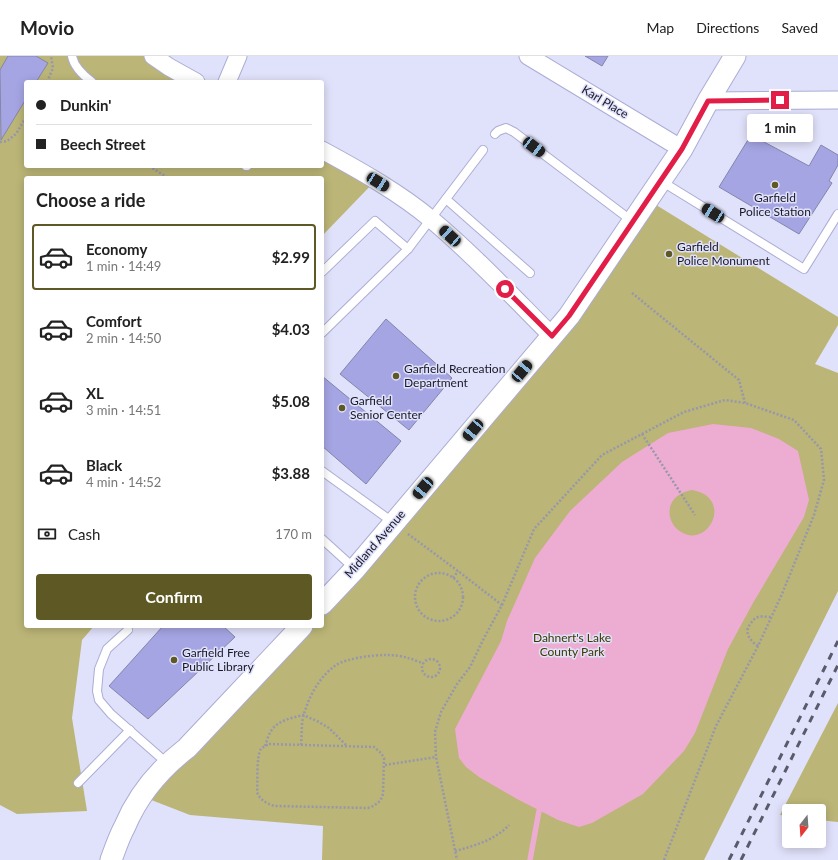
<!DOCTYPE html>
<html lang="en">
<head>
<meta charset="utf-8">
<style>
	:root { --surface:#fff; --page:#f2f2f2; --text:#222; --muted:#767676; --line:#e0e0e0; --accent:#5d5824 }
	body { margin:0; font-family:Lato,sans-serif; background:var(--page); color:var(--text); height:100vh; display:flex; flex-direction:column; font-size:15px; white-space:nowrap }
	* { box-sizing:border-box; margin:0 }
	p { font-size:13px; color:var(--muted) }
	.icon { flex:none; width:22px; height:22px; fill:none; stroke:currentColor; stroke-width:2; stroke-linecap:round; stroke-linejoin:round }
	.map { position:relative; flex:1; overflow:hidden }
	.side { position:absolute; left:24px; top:120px; width:300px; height:452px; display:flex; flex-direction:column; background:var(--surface); border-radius:4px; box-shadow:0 2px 10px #0003 }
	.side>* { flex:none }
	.top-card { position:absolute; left:24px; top:24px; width:300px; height:88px; border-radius:4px; box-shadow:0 2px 10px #0003; display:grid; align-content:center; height:88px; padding:0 12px; background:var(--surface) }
	.needle { width:26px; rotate:197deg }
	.tools { position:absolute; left:782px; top:748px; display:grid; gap:8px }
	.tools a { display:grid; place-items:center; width:44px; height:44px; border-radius:4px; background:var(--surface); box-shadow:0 2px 10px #0003; font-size:20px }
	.end { position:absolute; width:18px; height:18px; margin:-9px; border:5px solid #e11d48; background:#fff; box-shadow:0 0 0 2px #fff }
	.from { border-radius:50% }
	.bubble { position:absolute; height:28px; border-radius:4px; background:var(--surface); box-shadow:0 2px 10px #0003; font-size:13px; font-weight:700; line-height:28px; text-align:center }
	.car { position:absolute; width:12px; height:24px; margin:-12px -6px; border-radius:5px; box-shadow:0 0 3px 1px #0007; background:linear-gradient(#222 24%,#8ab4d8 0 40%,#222 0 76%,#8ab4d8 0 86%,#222 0) }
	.top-card b { display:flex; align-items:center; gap:14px; height:38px; font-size:15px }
	.top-card b+b { border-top:1px solid var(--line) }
	.top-card i { width:10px; height:10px; background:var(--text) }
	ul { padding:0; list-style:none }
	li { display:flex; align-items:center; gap:12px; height:66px; margin:0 8px 6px; padding:0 4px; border:2px solid transparent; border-radius:4px }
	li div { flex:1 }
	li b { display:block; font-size:15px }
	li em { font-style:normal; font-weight:700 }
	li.selected { border-color:var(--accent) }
	li>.icon { width:36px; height:36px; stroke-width:1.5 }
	h2 { padding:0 12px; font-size:18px; line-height:48px }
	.pay { display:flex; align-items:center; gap:10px; height:44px; padding:0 12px; font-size:15px }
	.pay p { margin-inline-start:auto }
	.primary-button { display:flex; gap:8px; margin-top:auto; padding:8px 12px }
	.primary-button a { flex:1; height:46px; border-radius:4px; background:var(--accent); color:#fff; font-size:16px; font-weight:700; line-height:46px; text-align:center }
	header { display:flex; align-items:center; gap:24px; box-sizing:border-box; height:56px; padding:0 20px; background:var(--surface); border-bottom:1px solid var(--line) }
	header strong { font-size:19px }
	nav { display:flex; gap:22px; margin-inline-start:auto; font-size:14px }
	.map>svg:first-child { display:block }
	.green { fill:#bbb577 }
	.water { fill:#edacd1; fill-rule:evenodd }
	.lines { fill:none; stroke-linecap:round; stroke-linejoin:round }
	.stream { stroke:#edacd1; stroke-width:5.5 }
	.building { fill:#a5a5e4; stroke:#8485ab }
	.service-casing { stroke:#acadd4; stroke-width:10 }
	.minor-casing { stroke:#acadd4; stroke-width:19 }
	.tertiary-casing { stroke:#acadd4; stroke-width:23 }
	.path { stroke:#9797ac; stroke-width:2.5; stroke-dasharray:2 2; stroke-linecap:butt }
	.service { stroke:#fff; stroke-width:8 }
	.minor { stroke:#fff; stroke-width:17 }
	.tertiary { stroke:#fff; stroke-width:21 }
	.rail { stroke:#5a5a6d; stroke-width:3; stroke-dasharray:7 7; stroke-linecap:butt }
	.route { stroke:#e11d48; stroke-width:5 }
	.poi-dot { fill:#5d5824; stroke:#e0e1fa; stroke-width:1.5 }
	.labels { text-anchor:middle; stroke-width:3; stroke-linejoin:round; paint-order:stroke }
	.street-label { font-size:12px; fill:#181827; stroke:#e0e1fa }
	.poi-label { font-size:12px; fill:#181827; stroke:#e0e1fa; text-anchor:start }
	.park-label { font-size:12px; fill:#3f3900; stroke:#e0e1fa }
</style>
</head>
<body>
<header>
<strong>Movio</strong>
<nav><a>Map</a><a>Directions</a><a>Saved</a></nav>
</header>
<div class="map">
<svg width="838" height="804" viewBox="0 0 838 804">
	<rect width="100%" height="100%" fill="#e0e1fa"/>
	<!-- green -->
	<g class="green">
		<polygon points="0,0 148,0 196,26 26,26 26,110 322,110 322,95 376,124 322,180 322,122 26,122 26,570 94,570 82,584 72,662 87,755 17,758 0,749"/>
		<polygon points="648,144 838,261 838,269 815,308 838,317 838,535 704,804 322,804 323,770 190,759 141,740 302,570 322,570 322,548 355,513"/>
		<polygon points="838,647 838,766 819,764 819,755 789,755 789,760 780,759"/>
	</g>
	<!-- water -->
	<path class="water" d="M713,368L751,372L779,383L798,395L809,444L804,461L753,547L728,593L695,677L684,695L643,738L592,767L579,771L558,764L517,743L479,721L466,711L459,702L455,673L501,585L507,565L535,502L570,455L622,406L668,377ZM692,434C734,441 709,493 681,476C675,472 672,468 670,461C667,446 678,436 692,434Z"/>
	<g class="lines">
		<!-- stream -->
		<polyline class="stream" points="530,804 539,755"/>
	</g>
	<!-- building -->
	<g class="building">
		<polygon points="8,0 36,0 48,7 36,26 26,26 26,43 1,84 0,14"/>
		<polygon points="585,0 608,0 602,10"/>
		<polygon points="751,79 809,110 821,89 838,99 838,109 829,125 832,127 799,178 719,131"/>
		<polygon points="386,263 452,322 409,374 340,318"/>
		<polygon points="322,320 401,385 366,428 322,390"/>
		<polygon points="163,570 223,570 235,581 148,663 109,630"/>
	</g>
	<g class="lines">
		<defs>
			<g id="service">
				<path d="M72,0C74,11 84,20 92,26"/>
				<polyline points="495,78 498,75 506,72 514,76 632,165"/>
				<polyline points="246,110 247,110"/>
				<polyline points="661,125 804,213 838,158"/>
				<polyline points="446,143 530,217"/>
				<polyline points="322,216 375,165 408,193"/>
				<polyline points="322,277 408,193 483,94"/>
				<polyline points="322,415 394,467"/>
				<polyline points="322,483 354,512"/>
				<polyline points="128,574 107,593 99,613 97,635 99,644 111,658 168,708"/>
				<polyline points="78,727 130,674"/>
			</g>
			<g id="minor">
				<polyline points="153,0 169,11 196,26"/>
				<polyline points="528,0 682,93"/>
				<polyline points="227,26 238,0"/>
				<polyline points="708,45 838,44"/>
				<path d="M322,94C359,114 400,137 432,164C475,200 513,241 552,280"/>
			</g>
			<g id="tertiary">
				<polyline points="322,548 355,513 569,260 682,93 708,45 735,0"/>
				<path d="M111,804C115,793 119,781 125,770C138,739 161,712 187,692L302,570"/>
			</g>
		</defs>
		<!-- service casing -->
		<use href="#service" class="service-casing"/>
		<!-- minor casing -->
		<use href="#minor" class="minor-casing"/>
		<!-- tertiary casing -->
		<use href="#tertiary" class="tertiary-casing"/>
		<!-- path -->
		<g class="path">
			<polyline points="47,26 53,12 51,0"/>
			<polyline points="0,86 7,85 16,78 26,61"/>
			<polyline points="149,110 168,122"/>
			<polyline points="632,237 739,324 745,347"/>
			<polyline points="642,378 695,459"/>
			<polyline points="408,478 458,515 502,549 484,582 470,611 457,628 441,656 435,676 436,701 457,804"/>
			<circle cx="439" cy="541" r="24"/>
			<polyline points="453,522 458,515"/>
			<polyline points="502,549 534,473 602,399 684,356 725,344 745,347 794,364 821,393 824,424 814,459 782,538 758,590 716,670 664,804"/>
			<path d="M758,590C750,585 743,576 751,567C753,564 755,562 758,561C762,560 767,561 771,561"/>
			<circle cx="431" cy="612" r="9"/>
			<path d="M269,688L374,691L381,697L384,702L383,738C381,746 376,749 368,752L274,750C266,747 260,744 257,736C258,727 256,700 261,693C263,691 266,689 269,688Z"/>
			<path d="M301,689C302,679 301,667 304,658C309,640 320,620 336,609C348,602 372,599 387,599C394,599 402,600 408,602C413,603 418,606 423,607"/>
			<path d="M265,690C267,685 268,679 271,675C278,664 292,662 303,659L317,665L329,672L347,690"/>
			<polyline points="385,709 436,701"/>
			<path d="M455,795C474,790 495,784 509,769"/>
		</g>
		<!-- service -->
		<use href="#service" class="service"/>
		<!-- minor -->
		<use href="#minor" class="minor"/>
		<!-- tertiary -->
		<use href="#tertiary" class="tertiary"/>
		<!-- rail -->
		<g class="rail">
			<polyline points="729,804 838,585"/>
			<polyline points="741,804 838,609"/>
		</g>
	</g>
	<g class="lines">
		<!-- route -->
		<polyline class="route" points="505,233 552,280 569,260 682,93 708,45 780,44"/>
	</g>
	<!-- markers -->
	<g class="poi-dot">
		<circle cx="775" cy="129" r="4"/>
		<circle cx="669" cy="198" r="4"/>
		<circle cx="396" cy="320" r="4"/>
		<circle cx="342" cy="352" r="4"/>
		<circle cx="174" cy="604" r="4"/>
	</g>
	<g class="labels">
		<!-- street labels -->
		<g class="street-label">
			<text transform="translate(605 46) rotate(31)" y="4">Karl Place</text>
			<text transform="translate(375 488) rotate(-49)" y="4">Midland Avenue</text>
		</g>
		<!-- poi labels -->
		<g class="poi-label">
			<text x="775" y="146" text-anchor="middle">Garfield<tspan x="775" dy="14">Police Station</tspan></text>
			<text x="677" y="195">Garfield<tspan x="677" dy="14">Police Monument</tspan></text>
			<text x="404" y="317">Garfield Recreation<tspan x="404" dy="14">Department</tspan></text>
			<text x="350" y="349">Garfield<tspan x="350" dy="14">Senior Center</tspan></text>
			<text x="182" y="601">Garfield Free<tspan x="182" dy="14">Public Library</tspan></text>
		</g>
		<!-- park labels -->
		<g class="park-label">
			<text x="572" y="586">Dahnert's Lake<tspan x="572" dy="14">County Park</tspan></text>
		</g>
	</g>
</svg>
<div class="tools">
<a><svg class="needle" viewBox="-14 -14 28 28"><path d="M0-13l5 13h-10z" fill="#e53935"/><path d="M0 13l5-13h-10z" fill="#767676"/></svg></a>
</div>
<i class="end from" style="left:505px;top:233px"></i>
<i class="end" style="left:780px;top:44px"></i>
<div class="bubble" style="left:747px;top:58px;width:66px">1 min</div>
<i class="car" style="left:534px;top:91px;rotate:127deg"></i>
<i class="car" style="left:378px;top:126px;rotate:122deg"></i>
<i class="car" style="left:713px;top:157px;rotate:302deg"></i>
<i class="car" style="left:450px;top:180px;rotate:312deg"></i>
<i class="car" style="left:522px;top:315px;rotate:40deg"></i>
<i class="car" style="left:473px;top:374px;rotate:220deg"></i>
<i class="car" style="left:423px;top:432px;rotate:220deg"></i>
<div class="top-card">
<b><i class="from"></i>Dunkin'</b>
<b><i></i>Beech Street</b>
</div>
<section class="side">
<h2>Choose a ride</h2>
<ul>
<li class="selected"><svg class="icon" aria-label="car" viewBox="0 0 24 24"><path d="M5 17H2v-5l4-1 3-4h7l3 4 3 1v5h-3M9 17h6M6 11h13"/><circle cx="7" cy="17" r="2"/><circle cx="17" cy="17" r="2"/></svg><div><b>Economy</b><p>1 min · 14:49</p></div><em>$2.99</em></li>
<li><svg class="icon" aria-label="car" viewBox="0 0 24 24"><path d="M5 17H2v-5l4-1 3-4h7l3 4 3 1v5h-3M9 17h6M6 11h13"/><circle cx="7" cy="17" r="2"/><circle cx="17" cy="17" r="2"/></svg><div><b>Comfort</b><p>2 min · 14:50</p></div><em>$4.03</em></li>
<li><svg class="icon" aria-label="car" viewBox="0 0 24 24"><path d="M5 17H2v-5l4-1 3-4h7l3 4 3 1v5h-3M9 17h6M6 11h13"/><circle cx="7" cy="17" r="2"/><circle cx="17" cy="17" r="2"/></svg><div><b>XL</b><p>3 min · 14:51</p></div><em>$5.08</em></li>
<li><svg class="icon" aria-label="car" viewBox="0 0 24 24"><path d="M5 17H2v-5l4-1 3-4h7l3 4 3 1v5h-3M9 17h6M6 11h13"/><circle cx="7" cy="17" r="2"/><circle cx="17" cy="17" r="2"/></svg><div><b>Black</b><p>4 min · 14:52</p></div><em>$3.88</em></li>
</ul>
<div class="pay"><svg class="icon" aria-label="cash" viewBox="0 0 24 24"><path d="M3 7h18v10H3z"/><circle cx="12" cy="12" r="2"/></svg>Cash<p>170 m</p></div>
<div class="primary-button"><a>Confirm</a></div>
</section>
</div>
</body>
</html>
